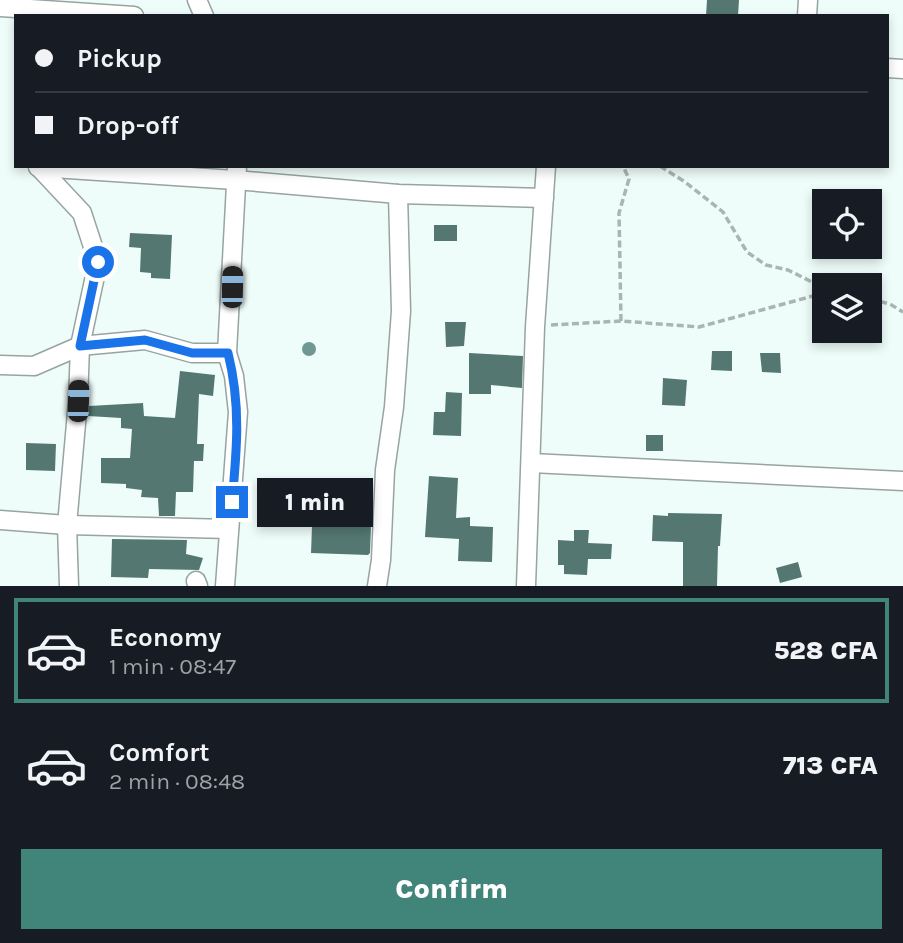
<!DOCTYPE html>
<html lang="en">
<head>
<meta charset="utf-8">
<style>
	:root { --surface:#171b24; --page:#242831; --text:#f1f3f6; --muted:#9ea1a6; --line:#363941; --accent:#41857a }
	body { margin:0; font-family:Karla,sans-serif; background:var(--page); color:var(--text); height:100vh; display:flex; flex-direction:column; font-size:26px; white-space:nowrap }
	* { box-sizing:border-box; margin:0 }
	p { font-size:23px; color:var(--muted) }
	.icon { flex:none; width:38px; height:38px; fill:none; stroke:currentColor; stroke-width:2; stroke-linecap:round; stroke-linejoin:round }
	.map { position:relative; height:586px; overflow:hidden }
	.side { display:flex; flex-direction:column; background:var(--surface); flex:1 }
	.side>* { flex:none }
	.banner { position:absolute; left:14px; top:14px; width:875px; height:154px; border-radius:0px; box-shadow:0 4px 10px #0003; display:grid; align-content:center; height:154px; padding:0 21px; background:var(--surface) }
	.buttons { position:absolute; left:812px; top:189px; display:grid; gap:14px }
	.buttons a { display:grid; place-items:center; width:70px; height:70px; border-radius:0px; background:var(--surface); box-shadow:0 4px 10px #0003; font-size:35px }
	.end { position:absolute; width:32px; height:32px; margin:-16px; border:9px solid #1a73e8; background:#fff; box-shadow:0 0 0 4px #fff }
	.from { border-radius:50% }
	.bubble { position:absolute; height:49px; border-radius:0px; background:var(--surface); box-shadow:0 4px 10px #0003; font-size:23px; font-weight:800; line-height:49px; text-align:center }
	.car { position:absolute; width:21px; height:42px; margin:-21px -10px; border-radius:9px; box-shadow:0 0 5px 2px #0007; background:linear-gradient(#222 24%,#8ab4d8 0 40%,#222 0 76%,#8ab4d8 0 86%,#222 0) }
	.banner b { display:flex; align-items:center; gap:24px; height:66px; font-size:26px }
	.banner b+b { border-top:2px solid var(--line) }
	.banner i { width:18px; height:18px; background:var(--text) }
	ul { padding:12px 0 0; list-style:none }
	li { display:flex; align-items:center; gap:21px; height:105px; margin:0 14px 10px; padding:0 7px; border:4px solid transparent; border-radius:0px }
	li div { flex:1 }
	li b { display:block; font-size:26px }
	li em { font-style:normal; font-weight:800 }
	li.selected { border-color:var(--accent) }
	li>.icon { width:63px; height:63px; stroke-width:1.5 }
	.primary-button { display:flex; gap:14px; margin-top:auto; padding:14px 21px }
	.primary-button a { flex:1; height:80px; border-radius:0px; background:var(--accent); color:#fff; font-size:28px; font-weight:800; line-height:80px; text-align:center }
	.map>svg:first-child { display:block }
	.building { fill:#547871 }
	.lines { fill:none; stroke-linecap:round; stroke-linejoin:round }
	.minor-casing { stroke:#97a4a1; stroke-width:21 }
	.path { stroke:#aab5b2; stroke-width:3.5; stroke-dasharray:7 3.5; stroke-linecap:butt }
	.minor { stroke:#fff; stroke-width:18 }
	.tree { fill:#709791 }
	.route { stroke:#1a73e8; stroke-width:9 }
</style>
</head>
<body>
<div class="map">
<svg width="903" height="586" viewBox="0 0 903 586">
	<rect width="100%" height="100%" fill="#effdfa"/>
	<!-- building -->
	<g class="building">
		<polygon points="707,0 739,0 738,16 706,16"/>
		<rect x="434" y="225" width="23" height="16"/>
		<polygon points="130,233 172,235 170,279 151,278 151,273 140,272 141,248 129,247"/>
		<polygon points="445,322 466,322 464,346 446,347"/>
		<polygon points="712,351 732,351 732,371 711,370"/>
		<polygon points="469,353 523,356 522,388 491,385 491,394 469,394"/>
		<polygon points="760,353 780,353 781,373 762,372"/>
		<polygon points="180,371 215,375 213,396 199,394 197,444 204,444 203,461 194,461 193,492 176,492 175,516 159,516 158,498 141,497 142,490 126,488 126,484 101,483 101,458 130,458 132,429 121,428 121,418 88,416 89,406 143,403 144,416 175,418"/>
		<polygon points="663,378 687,380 685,406 662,405"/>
		<polygon points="446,392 462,393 461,436 433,435 434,412 445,412"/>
		<rect x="646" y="435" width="17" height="16"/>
		<polygon points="26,443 56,444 55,471 26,470"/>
		<polygon points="429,476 458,478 456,518 470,517 470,526 493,527 492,562 458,561 459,539 425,537"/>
		<polygon points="668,513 722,514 720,546 718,546 717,586 683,586 683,542 652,541 653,515 668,516"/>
		<polygon points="312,526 371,526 370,553 368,555 311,553"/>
		<polygon points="574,530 589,530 588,543 612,544 611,559 588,559 587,575 564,574 564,565 558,565 558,540 574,541"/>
		<polygon points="112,539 187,540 186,554 203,558 199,570 149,569 148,578 111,577"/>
		<polygon points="798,562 802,577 780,583 776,568"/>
	</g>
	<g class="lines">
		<defs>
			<g id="minor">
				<polyline points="197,0 204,16"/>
				<polyline points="0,7 134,16"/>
				<polyline points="807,16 808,0"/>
				<polyline points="887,68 903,69"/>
				<polyline points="38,166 82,213 98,262 80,346 78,401 67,525 69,586"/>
				<polyline points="38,167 235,180 398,194 544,198"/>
				<polyline points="0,365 34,366 80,346 145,340 192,353 227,353"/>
				<polyline points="531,463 903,481"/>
				<polyline points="0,520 67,525 229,529"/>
				<polyline points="196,581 198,586"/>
				<polyline points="225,586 238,412 234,376 227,353 237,166"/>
				<polyline points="377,586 381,560 385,470 394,407 401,311 398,194"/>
				<polyline points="526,586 535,327 546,166"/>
			</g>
		</defs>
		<!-- minor casing -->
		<use href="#minor" class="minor-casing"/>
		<!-- path -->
		<g class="path">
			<polyline points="660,166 685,182 723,212 747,252 766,265 788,270 824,288"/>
			<polyline points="870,299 890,304 903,312"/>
			<polyline points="621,321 619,213 629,179 623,166"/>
			<polyline points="551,325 621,321 699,327 824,293"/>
		</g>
		<!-- minor -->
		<use href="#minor" class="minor"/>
	</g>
	<!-- trees -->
	<circle class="tree" cx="309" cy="349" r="7"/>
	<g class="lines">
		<!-- route -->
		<path class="route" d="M98,262L80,346L145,340L192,353H228C241,405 237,449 232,502"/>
	</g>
</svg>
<div class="buttons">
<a><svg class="icon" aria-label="locate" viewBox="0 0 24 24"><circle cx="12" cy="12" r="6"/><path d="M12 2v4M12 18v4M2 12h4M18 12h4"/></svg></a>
<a><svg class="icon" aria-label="layers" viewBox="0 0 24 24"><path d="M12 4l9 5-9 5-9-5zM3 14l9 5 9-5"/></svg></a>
</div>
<i class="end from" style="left:98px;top:262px"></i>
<i class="end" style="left:232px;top:502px"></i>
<div class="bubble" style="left:257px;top:478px;width:116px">1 min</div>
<i class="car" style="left:232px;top:287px;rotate:1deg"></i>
<i class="car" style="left:78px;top:401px;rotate:2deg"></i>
<div class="banner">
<b><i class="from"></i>Pickup</b>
<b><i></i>Drop-off</b>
</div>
</div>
<section class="side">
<ul>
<li class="selected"><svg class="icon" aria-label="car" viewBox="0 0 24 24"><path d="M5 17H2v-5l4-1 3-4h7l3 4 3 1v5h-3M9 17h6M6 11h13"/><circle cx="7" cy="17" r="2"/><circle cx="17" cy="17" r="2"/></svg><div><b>Economy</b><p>1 min · 08:47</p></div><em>528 CFA</em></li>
<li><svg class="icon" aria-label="car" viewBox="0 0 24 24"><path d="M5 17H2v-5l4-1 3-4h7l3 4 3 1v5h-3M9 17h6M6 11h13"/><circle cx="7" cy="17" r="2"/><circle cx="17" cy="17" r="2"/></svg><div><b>Comfort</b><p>2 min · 08:48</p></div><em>713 CFA</em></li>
</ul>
<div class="primary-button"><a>Confirm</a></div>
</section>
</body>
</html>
